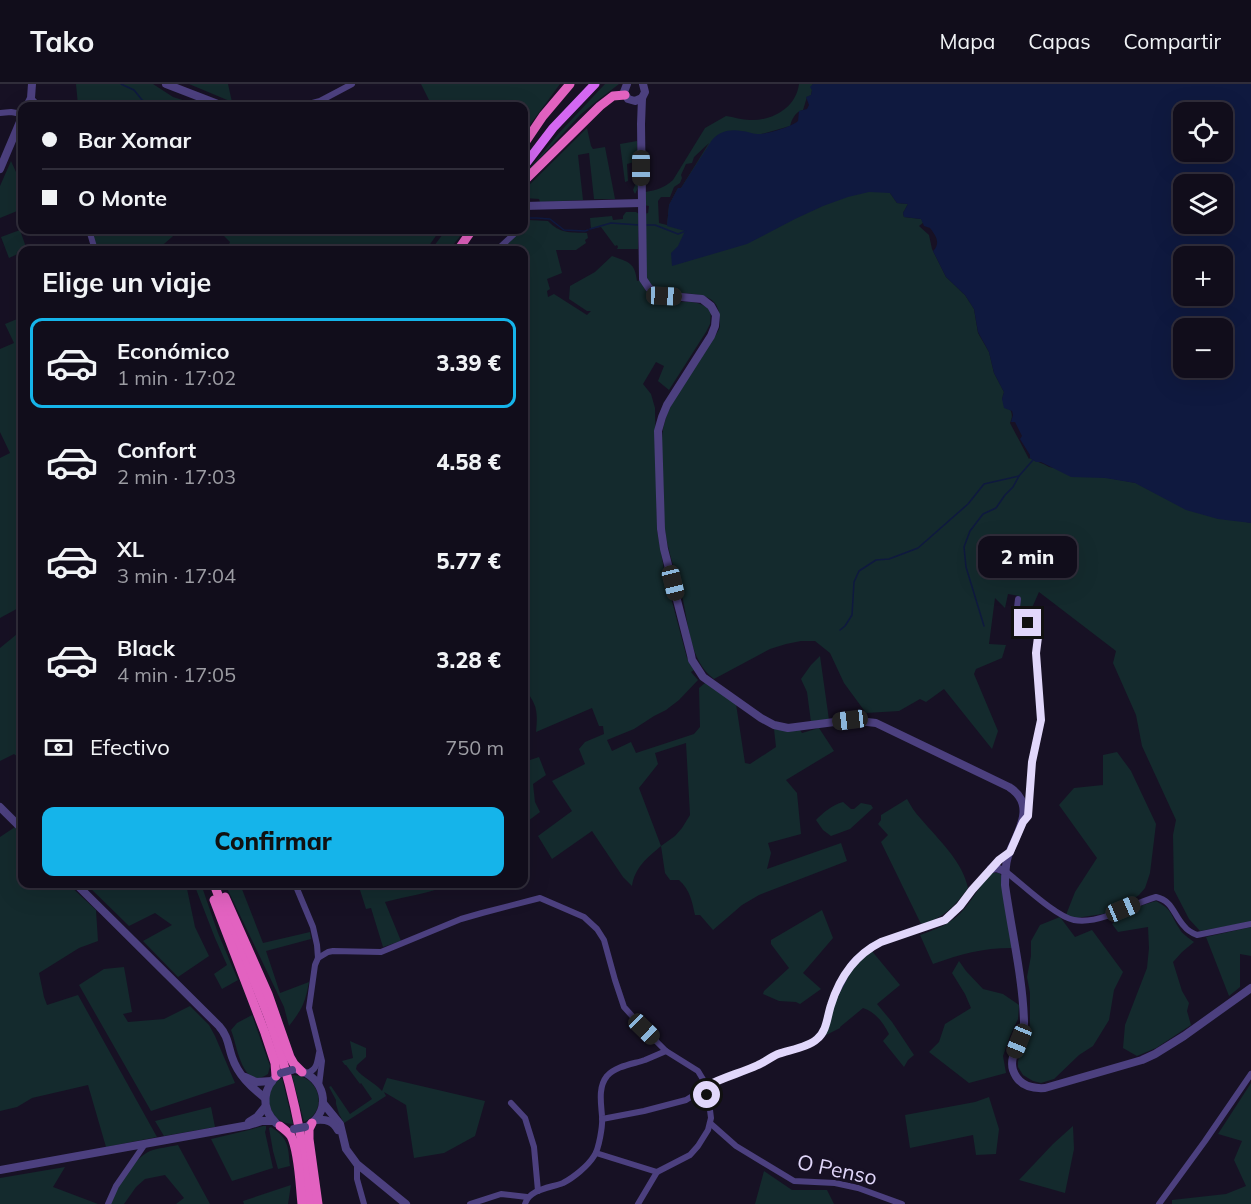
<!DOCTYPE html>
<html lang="es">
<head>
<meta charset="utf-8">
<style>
	:root { --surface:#110d1b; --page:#1a1624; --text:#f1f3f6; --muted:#9c9ca3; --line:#302d3a; --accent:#15b4ea }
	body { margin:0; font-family:Mulish,sans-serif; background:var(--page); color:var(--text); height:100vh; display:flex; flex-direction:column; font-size:22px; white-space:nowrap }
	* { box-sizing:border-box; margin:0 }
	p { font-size:20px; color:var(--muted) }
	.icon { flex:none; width:33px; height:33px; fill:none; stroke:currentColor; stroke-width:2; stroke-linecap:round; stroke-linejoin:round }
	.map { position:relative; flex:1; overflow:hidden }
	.sheet { position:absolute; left:18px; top:162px; width:510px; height:642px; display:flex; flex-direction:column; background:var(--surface); border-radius:12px; box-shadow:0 6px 24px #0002,0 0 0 2px var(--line) }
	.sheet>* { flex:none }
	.hud { position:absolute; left:18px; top:18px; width:510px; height:132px; border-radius:12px; box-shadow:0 6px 24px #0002,0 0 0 2px var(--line); display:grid; align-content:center; height:132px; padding:0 24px; background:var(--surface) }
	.buttons { position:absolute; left:1173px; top:18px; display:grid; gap:12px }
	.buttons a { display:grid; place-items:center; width:60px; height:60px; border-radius:12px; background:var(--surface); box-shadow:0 6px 24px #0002,0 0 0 2px var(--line); font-size:30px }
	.end { position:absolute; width:27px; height:27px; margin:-14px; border:8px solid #e1d7fb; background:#111; box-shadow:0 0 0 3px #111 }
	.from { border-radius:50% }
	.bubble { position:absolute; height:42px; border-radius:12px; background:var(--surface); box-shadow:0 6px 24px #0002,0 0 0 2px var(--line); font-size:20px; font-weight:800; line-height:42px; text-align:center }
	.car { position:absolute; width:18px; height:36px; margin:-18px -9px; border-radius:8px; box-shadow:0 0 4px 2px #0007; background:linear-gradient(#222 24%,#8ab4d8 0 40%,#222 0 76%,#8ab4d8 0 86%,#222 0) }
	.hud b { display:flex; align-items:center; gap:21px; height:57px; font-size:22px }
	.hud b+b { border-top:2px solid var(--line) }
	.hud i { width:15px; height:15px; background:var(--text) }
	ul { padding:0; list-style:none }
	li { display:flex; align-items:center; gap:18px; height:90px; margin:0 12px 9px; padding:0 12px; border:3px solid transparent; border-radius:12px }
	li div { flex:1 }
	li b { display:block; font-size:22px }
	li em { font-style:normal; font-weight:800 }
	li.current { border-color:var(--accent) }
	li>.icon { width:54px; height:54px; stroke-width:1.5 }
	h2 { padding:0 24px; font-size:27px; line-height:72px }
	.pay { display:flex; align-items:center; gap:15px; height:66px; padding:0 24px; font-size:22px }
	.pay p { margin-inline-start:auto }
	.primary-button { display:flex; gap:12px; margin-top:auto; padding:12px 24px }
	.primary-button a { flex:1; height:69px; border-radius:12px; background:var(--accent); color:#111; font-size:24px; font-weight:800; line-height:69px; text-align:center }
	header { display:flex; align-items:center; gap:36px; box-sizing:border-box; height:84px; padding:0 30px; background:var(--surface); border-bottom:2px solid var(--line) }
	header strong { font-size:28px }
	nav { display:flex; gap:33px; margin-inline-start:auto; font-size:21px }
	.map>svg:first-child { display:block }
	.green { fill:#142a2d; fill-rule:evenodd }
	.water { fill:#0f193f; fill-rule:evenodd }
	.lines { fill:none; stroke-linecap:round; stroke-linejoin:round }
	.stream { stroke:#0f193f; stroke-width:1.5 }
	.minor { stroke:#4c407f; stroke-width:6 }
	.tertiary { stroke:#4c407f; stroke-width:8 }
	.primary { stroke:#d468f2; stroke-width:9 }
	.trunk { stroke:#e262c0; stroke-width:9 }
	.tertiary-bridge { stroke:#4c407f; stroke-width:8 }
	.route { stroke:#e1d7fb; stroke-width:8 }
	.labels { text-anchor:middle; stroke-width:6; stroke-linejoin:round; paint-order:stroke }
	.street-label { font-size:21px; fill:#e1d7fb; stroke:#171124 }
</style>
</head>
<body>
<header>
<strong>Tako</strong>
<nav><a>Mapa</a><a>Capas</a><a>Compartir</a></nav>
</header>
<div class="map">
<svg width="1251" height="1120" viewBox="0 0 1251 1120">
	<rect width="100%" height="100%" fill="#171124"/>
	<!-- green -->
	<g class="green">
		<polygon points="76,0 153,0 173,13 201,22 76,22 78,21"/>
		<polygon points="189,0 228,0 232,18"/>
		<polygon points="421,0 560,0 524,49 524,22 432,22"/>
		<polygon points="605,0 619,0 593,20 580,31 527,88 559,49"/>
		<path d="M799,0H813L811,3L812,6L811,11L807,13L803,26C795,28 792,35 790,42L758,51L890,109L897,119L908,120L903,129L904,133L921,135L924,138L919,142L929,151L932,165L946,193L965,211L974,225L978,249L989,268L994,289L1004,308L1002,315C1009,324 1015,328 1010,339L1029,375L1030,374C1036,378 1043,379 1049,383L1136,399L1186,425L1251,439V838L1200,847L1189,835L1174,806L1173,751L1176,736L1142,662L1136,631L1113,579L1116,567L1039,508L1027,535L1021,531L1019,526V512L1008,510L1005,524L995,514L989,560L1006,561L1002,574L976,585L974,590L998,647L992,665L944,605L926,618L920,615L899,627L866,629L844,599L830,569L815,557H801L786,560L770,565L714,595C689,576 689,540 682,512C676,490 668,468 665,446C663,426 663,406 663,387C662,371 660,353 665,337C671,315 695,283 708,263C711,257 718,249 720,243C720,239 720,229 718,225C712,203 672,213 657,205C651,202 648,197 646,191L644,130L648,129L649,122L644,121L645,108C657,106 664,104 673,96L705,44L726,32C734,33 742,36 750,36C772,37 796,24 799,0ZM709,59L681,104H678L669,121L667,141L659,139L658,117L661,113H670L674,103L680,99L682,94L681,91L686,80L692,79L694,73Z"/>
		<polygon points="587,44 591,62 593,65 605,63 615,115 594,115 589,69 578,71 583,116 540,118 539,115 524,114 524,106"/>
		<polygon points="637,57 638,104 635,110 633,106 637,97 634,78 627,80 628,97 625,98 620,60"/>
		<polygon points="11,77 16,88 22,85 22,125 0,134 0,102"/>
		<polygon points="626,128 636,128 639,130 638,165 617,165 618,163 617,161 615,162 601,143 591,145 590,134 612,132 613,136 623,135 623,132"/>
		<path d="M528,136L548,137C560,150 570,148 587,149L588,154L585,156L586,159L576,166H556L562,189L547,195L550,205L547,207L548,213L554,210L587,231L591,227H587L569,215L570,202L595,188L612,172C628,178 635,178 637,197L641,196C656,235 690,205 711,227L710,240L706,248L669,306L658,297L664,282L656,278L643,300L651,310L655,324L657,446L665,491L687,574L694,586L691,588L698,596L679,616L666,626L654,632L634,645L607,656L612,667L631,658L636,669L694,650L700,643L699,604L705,599L736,620L745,679L750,680L776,663L774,645L800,646L802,649L819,644L834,667L786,696L797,709L801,750L768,759L771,769L767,785L841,759L847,777L759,811L742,821L713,846L700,831H695C692,817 690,806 679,796H670L665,789L661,762C647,774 635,783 632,802L623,793L592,747L552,775L538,752L572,727L552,697L585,680L579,665L585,658L604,650L603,642H599L592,624L536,648C538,626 537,621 524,604V166H502L519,148L522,149L525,139ZM686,659L690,731L682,744L675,752L661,762L639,704L658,680L655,669Z"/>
		<polygon points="20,146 27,166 22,166 22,168 9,174 1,153"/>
		<polygon points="91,146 180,146 157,166 97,166"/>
		<polygon points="218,146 440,146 426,166 221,166 228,163 230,158"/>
		<polygon points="446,146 465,146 449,166 431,166"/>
		<polygon points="22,233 22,522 0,534 0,374 10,369 0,348 0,265 14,259 5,240"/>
		<polygon points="22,546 22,676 14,670 0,677 0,564"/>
		<polygon points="820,572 829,636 811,638 807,608 801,595 811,581"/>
		<polygon points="1117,668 1131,687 1156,740 1150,789 1145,804 1139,811 1115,828 1064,836 1075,808 1097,774 1059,721 1074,704 1103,701 1103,671"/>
		<polygon points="539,673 546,691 533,700 535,718 540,728 524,740 524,678"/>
		<path d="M907,715C911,722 915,729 921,735C938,755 963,778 968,804C955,822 943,835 921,840L881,758L888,751L878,740L881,736V731Z"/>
		<path d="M843,718L851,725H854L861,719L871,721L873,724L850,745L831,752L823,746L816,736C824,728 832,721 843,718Z"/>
		<polygon points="15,743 22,751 22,800 68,800 96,826 98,857 79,864 39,889 44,913 47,921 78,911 157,1053 106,1063 88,1001 32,1014 17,1023 0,1027 0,753"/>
		<path d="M992,789H999L1002,792L1012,864C982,864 961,870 933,880L920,851C937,845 953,839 965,824C974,813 981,800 992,789Z"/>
		<polygon points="86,800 186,800 195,843 209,872 178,893 143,857 172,841 155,829 129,842"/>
		<polygon points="194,800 201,800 218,849 238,896 222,905 214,890 227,881 215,854"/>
		<path d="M225,800H240L263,859L310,848L311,855L266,867L280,909L309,898C305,920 302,925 289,942L284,923Z"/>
		<path d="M384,800H450C429,810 407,812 385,818L401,857L383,863L371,824L366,825L360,806Z"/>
		<path d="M1156,817C1173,826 1170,830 1179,844C1182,850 1189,854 1194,858L1182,868L1173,878L1182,907L1189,919L1187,927L1191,941L1156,964L1137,972L1123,964L1125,941L1147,884L1149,864L1148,843L1118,848L1112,840C1125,827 1138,822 1156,817Z"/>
		<polygon points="822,826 833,854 803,889 821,905 800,920 796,918 779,917 763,910 764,907 789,884 771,860 771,856"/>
		<polygon points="1060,833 1075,853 1092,846 1123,888 1114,906 1109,936 1093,962 1079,971 1054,995 1041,999 1033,997 1023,991 1018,983 1018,977 1030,941 1030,909 1027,893 1031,872 1031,857 1040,841"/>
		<polygon points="1251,843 1251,872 1240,870 1240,903 1229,912 1206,853"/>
		<path d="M871,866L900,901L877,920L892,938L914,971L908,976L904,983L883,957L889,950C883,938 875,928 863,924L840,943V944L824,952L837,913L854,881Z"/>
		<polygon points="959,877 966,887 983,905 1003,910 1019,921 1018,935 1010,952 1003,972 1006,989 969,999 929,968 939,958 945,940 971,924 965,910 952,889"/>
		<polygon points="124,883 132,928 123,930 128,938 164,935 190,922 209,941 215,952 235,999 151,1027 79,901 104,885"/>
		<path d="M252,931L270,982L268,990C242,1008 237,960 231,946L237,939Z"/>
		<path d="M350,957L366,964V973L357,981L356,985C363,994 374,998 382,1007L387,994L485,1017L475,1052L444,1069L414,1074L406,1021L384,1008L386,1012L344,1039L339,1030L336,1020V1016L329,1003L331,1002L350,1030L372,1015L361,999L360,1000L346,981H345L342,977L353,974Z"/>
		<path d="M292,991C320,991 329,1027 304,1038Z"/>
		<path d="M282,994L293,1040C267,1040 260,1005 282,994Z"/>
		<polygon points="1251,999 1251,1120 1172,1120 1172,1116 1226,1110 1246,1102 1234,1076 1242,1057 1218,1050"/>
		<polygon points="989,1013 999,1045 996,1070 976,1071 973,1051 910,1064 905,1031 975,1018"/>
		<polygon points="211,1023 215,1043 164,1052 155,1037"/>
		<polygon points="263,1042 266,1042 266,1045 265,1048 273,1084 232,1097 211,1055 249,1046"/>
		<polygon points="1073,1042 1074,1065 1065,1109 1019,1096 1053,1060"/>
		<path d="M271,1043C289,1055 288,1062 290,1082L278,1085L273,1067L269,1044Z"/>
		<path d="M178,1061L210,1120H176L184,1114L165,1091L145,1095L136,1103L124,1120H110C118,1103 132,1075 150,1067C158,1064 169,1063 178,1061Z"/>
		<polygon points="65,1083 53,1103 98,1120 0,1120 0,1094"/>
		<polygon points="764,1087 792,1106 827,1106 834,1120 755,1120"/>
		<polygon points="291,1101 288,1120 244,1120 243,1117"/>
	</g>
	<!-- water -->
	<path class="water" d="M813,0H1251V439L1218,435L1186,426L1135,399L1105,394L1071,393L1041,378H1036L1030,374V371L1020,355L1022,352L1015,338H1011L1013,331L1012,327L1004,324L1002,315L1004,308L994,289L989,268L978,248L974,225L965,211L946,193L933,167C941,159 936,152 930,144L924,142L921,135L904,133L903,129L908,120L897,119L890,109L869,108L848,113L823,122L795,135L747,160L672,182L671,169L678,162L685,147L667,142L669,121L678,104H681L712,56C720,47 730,45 742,47C747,47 752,50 757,50C765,51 791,43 798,37L799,27L807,25L809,21L806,13L811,11L812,6L810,3ZM1184,28H1222V68H1184ZM1184,100H1222V140H1184ZM1184,172H1222V212H1184ZM1184,244H1222V284H1184Z"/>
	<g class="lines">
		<!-- stream -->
		<g class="stream">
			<polyline points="121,0 134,6 147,22"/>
			<polyline points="524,134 537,134 550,135 564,146 585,147 588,146"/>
			<polyline points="646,141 655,141 678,150 686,147"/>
			<polyline points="590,145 611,139 639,141"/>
			<polyline points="984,542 966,483 964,463 970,447 983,430 996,424 1005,411 1013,403 1019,392 1033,376"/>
			<polyline points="840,546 845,542 852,531 854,498 859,487 876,476 889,475 918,464 968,420 984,400 1019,392"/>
		</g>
		<!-- minor -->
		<g class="minor">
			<polyline points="31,14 39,22"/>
			<polyline points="301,22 320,17 352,0"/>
			<polyline points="0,29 11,28 22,30"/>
			<polyline points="89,146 95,166"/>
			<polyline points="497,166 514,150 514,146"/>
			<polyline points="1018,515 1016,532 1039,545 1036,569 1041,636 1032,678 1028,732 1023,738"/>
			<path d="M1005,787C1021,799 1056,833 1074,836C1084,838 1098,835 1107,832C1124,826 1139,818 1156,813C1173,817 1173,830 1184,842C1187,846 1192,849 1197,851L1251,840"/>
			<polyline points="295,800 313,843 317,861 318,874 315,881 309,924 322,977 319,1002"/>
			<polyline points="318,874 328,868 333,867 381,868 461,835 482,829 540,814 584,833 597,845 604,856 615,896 624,923 644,945 666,967 698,987 707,1002 711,1034 708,1046 698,1062 690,1071 657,1088 638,1120"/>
			<path d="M307,989C317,986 317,979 319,969"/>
			<polyline points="511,1019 525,1034 534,1063 538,1107"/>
			<polyline points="602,1035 644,1027 686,1016 715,998 759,981 777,971 801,963 817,956 825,943 831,919 852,879 863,869 881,858 945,836 960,822 972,806 999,776 1010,768"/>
			<polyline points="710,1039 736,1062 794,1097 835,1099 858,1104 902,1120"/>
			<polyline points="596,1069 657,1088"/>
			<polyline points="357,1080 357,1095 364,1120"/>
			<polyline points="108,1120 116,1102 145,1060"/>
			<polyline points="470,1120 501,1110 527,1113"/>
			<path d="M525,1120C529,1105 550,1104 563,1099C573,1094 588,1082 594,1072C599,1065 603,1041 602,1032C601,1019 598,1003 607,992C616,982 633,980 645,976C652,973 659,970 666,967"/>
			<polyline points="1159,1120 1205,1057 1251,990"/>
		</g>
		<!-- tertiary -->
		<g class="tertiary">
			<polyline points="166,0 223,22"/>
			<polyline points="627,0 624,8 628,15 635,17 642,14"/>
			<path d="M643,0L645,8L642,14L641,40L643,195L649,204L660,211L702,215L711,222L716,231L715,242L711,252L667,321L662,333L658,347L661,445L664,465L691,571L692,576L703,593L761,634L774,641L788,644L850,636L876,639L1009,703C1038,721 1016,750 1008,772C1005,782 1005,791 1005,801C1011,845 1023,894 1024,938C1025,954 1008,970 1013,986C1018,1001 1030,1005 1045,1004L1142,976L1155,970L1184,952L1251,904"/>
			<polyline points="27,22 31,14 32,0"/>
			<polyline points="0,85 22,33"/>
			<polyline points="524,122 641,119"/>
			<polyline points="0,723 22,745"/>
			<polyline points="991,785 996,784 1005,787"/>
			<path d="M76,800L219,942C228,952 228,961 232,973C238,991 251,1003 265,1014"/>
			<path d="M298,986C324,993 333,1025 309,1041"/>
			<polyline points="245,993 256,998 272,997"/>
			<polyline points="323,1019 340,1040 346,1065 357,1080 406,1120"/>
			<path d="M316,1036C327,1035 333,1037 338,1046"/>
			<polyline points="249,1038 257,1033 265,1023"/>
			<path d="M276,1039C260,1024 263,1003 279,990"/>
			<polyline points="0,1086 249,1041 262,1037 273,1037"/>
		</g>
		<!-- primary -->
		<polyline class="primary" points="524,82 553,44 595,0"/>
		<!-- trunk -->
		<g class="trunk">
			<polyline points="524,60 543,32 570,0"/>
			<polyline points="524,97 600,22 613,12 625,11"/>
			<polyline points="458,166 472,146"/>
			<path d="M214,800C230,844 251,887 268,932C290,992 304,1056 310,1120"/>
			<polyline points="225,813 268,910 290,973 294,980 302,988"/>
			<polyline points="214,816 265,949 275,979 276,992"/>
			<polyline points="312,1039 309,1045 309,1055 318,1120"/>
			<path d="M280,1042C284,1045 288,1048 291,1052C299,1067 300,1102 302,1120"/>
		</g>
		<!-- tertiary-bridge -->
		<g class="tertiary-bridge">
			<polyline points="281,989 292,986"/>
			<polyline points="294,1045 305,1043"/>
		</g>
	</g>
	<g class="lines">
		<!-- route -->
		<path class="route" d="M707,1011V1002C723,993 741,989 758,981C765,978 771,973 778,970C789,966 809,963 817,955C827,947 827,933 831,921C839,895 855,871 881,858L945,836L960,822L972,806L999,776L1010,768L1023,738L1028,732L1032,678L1041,636L1036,569L1039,545L1028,539"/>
	</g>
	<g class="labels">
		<!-- street labels -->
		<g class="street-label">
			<text transform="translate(837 1086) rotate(12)" y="7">O Penso</text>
		</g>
	</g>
</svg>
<div class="buttons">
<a><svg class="icon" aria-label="locate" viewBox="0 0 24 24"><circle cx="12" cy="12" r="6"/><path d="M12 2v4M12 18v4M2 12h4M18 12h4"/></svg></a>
<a><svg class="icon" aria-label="layers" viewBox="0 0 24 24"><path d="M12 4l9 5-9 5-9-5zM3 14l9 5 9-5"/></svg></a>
<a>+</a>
<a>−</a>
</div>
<i class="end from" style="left:707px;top:1011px"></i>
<i class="end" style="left:1028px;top:539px"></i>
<div class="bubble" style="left:978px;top:452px;width:99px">2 min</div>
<i class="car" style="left:641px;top:84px;rotate:180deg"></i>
<i class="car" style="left:664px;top:212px;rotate:93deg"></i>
<i class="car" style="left:673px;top:499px;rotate:166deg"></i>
<i class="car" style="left:850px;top:636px;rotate:263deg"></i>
<i class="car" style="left:1123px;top:825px;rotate:67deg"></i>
<i class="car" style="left:644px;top:945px;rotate:134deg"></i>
<i class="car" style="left:1019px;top:957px;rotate:202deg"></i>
<div class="hud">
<b><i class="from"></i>Bar Xomar</b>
<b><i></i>O Monte</b>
</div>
<section class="sheet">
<h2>Elige un viaje</h2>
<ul>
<li class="current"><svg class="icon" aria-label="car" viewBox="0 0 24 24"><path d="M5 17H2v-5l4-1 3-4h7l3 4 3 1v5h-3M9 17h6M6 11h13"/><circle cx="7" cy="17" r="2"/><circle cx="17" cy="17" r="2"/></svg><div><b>Económico</b><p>1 min · 17:02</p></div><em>3.39 €</em></li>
<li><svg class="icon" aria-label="car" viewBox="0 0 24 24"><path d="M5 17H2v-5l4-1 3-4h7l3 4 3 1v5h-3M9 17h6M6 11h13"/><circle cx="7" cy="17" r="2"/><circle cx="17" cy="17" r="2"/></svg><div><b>Confort</b><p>2 min · 17:03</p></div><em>4.58 €</em></li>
<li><svg class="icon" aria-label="car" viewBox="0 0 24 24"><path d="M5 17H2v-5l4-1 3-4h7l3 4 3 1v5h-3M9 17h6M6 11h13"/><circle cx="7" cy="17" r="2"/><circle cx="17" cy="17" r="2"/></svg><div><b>XL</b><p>3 min · 17:04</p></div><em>5.77 €</em></li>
<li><svg class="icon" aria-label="car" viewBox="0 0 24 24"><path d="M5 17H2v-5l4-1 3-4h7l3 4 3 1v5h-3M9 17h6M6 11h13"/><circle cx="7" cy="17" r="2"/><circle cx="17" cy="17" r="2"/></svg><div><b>Black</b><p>4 min · 17:05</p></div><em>3.28 €</em></li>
</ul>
<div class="pay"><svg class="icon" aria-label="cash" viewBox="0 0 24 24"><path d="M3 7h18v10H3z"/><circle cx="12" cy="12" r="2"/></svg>Efectivo<p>750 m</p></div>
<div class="primary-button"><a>Confirmar</a></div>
</section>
</div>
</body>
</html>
